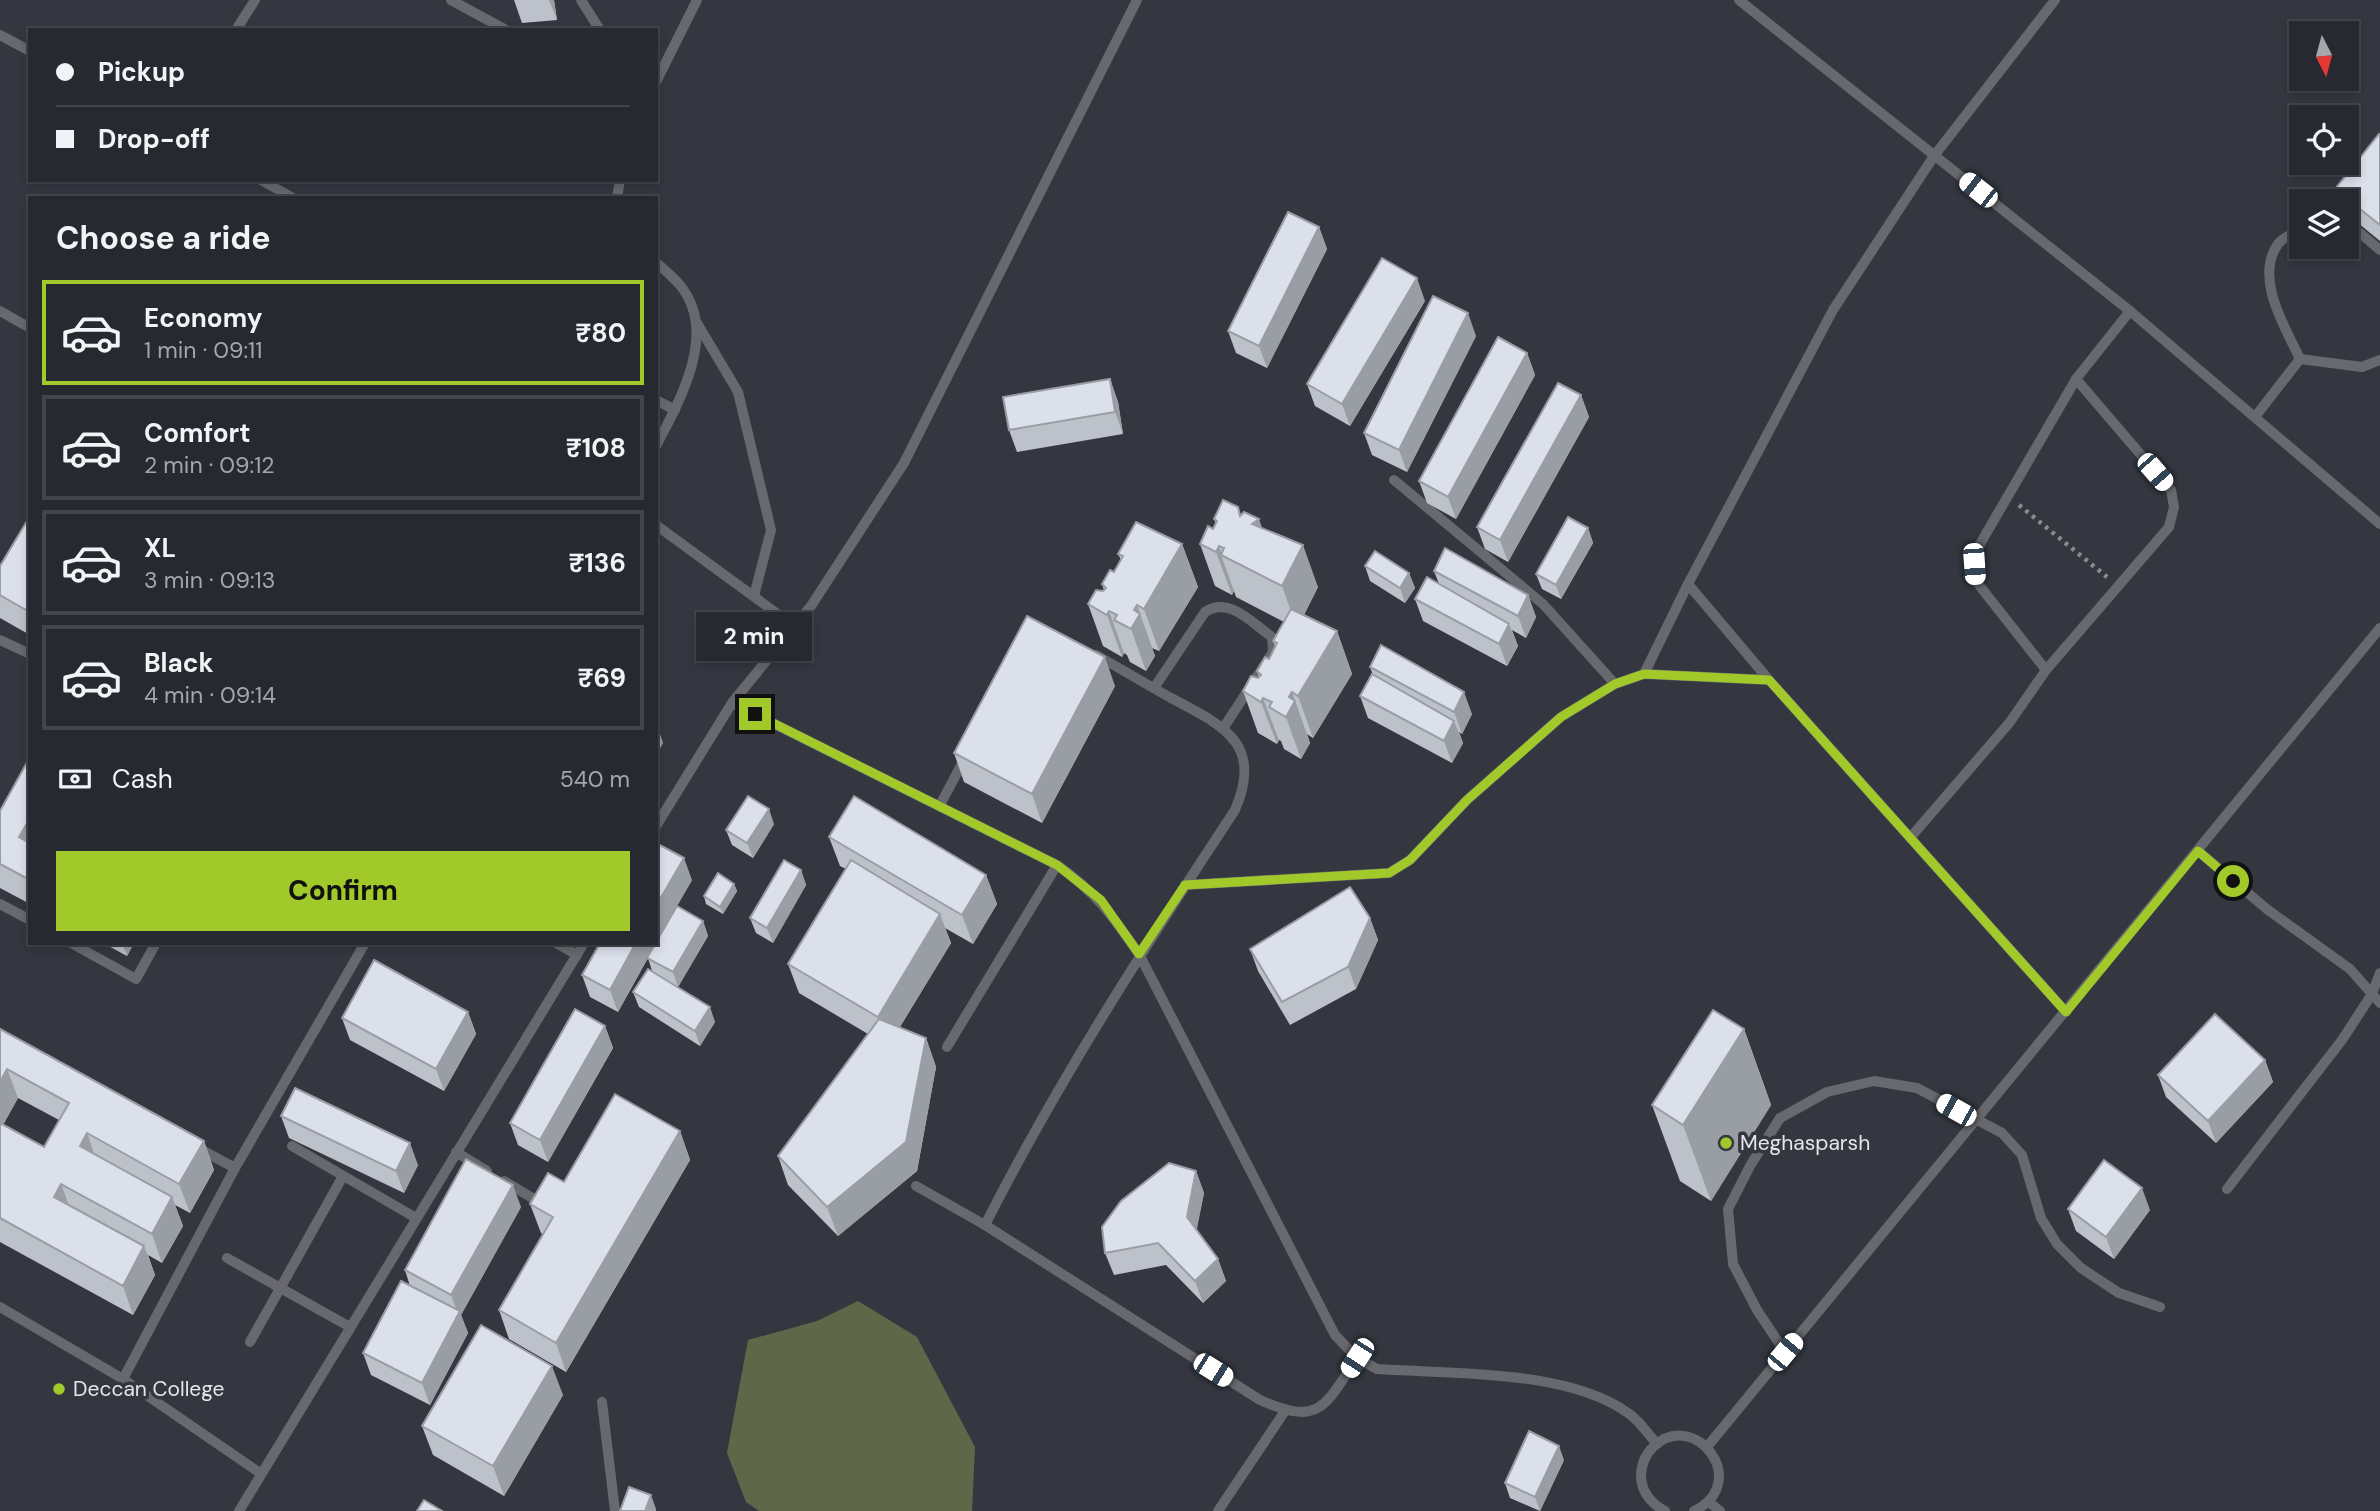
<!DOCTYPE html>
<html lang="en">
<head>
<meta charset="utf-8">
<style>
	:root { --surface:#272930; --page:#33353c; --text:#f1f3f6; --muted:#a4a6ab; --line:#43454c; --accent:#a1c929 }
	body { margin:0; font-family:"DM Sans",sans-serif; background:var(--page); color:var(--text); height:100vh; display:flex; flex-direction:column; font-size:26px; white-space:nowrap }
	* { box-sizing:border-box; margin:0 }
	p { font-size:23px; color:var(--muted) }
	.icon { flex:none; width:38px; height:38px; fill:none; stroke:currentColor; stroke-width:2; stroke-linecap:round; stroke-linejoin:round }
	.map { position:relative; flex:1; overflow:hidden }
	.panel { position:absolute; left:28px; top:196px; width:630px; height:749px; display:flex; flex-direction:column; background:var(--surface); border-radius:0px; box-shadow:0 4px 10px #0003,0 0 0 2px var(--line) }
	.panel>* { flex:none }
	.guide { position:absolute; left:28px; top:28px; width:630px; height:154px; border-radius:0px; box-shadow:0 4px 10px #0003,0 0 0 2px var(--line); display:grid; align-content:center; height:154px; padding:0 28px; background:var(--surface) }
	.needle { width:46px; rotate:174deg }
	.fabs { position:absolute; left:2289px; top:21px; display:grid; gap:14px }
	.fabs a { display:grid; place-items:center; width:70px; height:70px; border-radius:0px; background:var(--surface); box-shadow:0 4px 10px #0003,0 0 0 2px var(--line); font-size:35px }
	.end { position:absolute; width:32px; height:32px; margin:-16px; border:9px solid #a1c929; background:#111; box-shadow:0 0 0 4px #111 }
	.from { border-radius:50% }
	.bubble { position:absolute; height:49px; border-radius:0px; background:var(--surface); box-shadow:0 4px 10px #0003,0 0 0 2px var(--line); font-size:23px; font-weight:700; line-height:49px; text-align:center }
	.car { position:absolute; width:21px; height:42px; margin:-21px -10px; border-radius:9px; box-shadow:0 0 5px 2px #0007; background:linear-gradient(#fff 24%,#345 0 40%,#fff 0 76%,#345 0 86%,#fff 0) }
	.guide b { display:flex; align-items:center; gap:24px; height:66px; font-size:26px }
	.guide b+b { border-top:2px solid var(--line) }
	.guide i { width:18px; height:18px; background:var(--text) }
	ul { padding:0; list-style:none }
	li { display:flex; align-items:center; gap:21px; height:105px; margin:0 14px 10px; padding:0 14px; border:4px solid var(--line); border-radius:0px }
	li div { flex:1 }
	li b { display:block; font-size:26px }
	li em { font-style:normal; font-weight:700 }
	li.on { border-color:var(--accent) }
	li>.icon { width:63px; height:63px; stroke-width:1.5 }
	h2 { padding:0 28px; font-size:32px; line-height:84px }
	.pay { display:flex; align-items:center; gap:18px; height:77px; padding:0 28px; font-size:26px }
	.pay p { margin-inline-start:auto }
	.primary-button { display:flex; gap:14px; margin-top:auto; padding:14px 28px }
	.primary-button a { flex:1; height:80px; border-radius:0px; background:var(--accent); color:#111; font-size:28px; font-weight:700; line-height:80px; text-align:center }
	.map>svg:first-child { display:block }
	.water { fill:#5e6849 }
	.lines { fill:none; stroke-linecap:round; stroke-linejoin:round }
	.path { stroke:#888b92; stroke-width:4.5; stroke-dasharray:3.5 5; stroke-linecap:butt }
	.lane { stroke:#68696e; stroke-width:10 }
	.wall { fill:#bcc1ca; fill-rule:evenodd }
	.shaded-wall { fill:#999da4 }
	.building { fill:#dbe0eb; stroke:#999da4; stroke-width:2 }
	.route { stroke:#a1c929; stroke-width:9 }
	.poi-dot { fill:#a1c929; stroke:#343740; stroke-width:2.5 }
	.labels { text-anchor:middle; stroke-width:7; stroke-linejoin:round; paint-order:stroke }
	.poi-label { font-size:21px; fill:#e4e6ec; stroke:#343740; text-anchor:start }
</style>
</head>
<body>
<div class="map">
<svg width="2380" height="1511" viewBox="0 0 2380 1511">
	<rect width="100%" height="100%" fill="#343740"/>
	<!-- water -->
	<polygon class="water" points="858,1301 917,1337 975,1447 972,1511 759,1511 746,1502 727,1453 748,1340 817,1321"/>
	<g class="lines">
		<!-- path -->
		<polyline class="path" points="2019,505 2107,577"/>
		<!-- lane -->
		<g class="lane">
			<polyline points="451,0 506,30"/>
			<polyline points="581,0 600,30"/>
			<polyline points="1739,0 2130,311 2380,524"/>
			<polyline points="236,30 255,0"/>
			<polyline points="0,35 30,51"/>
			<polyline points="656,82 697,0"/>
			<polyline points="261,180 293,198"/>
			<polyline points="617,198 620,180"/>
			<polyline points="2347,230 2360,233 2380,250"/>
			<path d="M656,262C665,271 676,279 683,289C717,336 679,402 656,446"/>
			<polyline points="0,311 30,328"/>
			<polyline points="697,323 738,392 771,530 754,596"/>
			<path d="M2300,359C2285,327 2254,278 2278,244C2283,237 2294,233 2301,229"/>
			<polyline points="656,400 675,410"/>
			<polyline points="2255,417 2300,359 2362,367 2380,360"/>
			<polyline points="1394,480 1543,604 1615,684"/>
			<polyline points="656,525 794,626"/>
			<polyline points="1688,584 1769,680"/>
			<polyline points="0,640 30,654"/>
			<path d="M1096,655C1121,669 1146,684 1171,698C1222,725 1264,743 1235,810C1146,945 1058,1081 985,1225L1260,1400C1320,1427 1325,1406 1357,1358"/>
			<polyline points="2046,670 1975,580 1974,564 1980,544 2076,379 2130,311"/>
			<polyline points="1644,674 1688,584 1833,310 1934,156 2055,0"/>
			<path d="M1154,688L1205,612C1229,596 1252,623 1272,637L1273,652L1224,727"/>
			<path d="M732,703L1057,865C1095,891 1113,917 1139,954L1335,1335L1357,1358L1377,1369C1450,1374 1567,1369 1628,1413C1639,1420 1648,1434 1657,1444"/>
			<polyline points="940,805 965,758"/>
			<polyline points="656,826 732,703 811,606 904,463 1137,0"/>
			<polyline points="1910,838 2010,722 2046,670 2169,527 2174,507 2171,490 2076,379"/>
			<polyline points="2198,851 2268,910 2350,969 2380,1003"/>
			<polyline points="1185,885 1389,873 1410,860 1467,800 1561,717 1615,684 1644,674 1769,680 2066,1012"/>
			<polyline points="0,904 30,920"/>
			<polyline points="71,943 136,979 156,943"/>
			<polyline points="556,943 577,955"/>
			<polyline points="947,1047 1057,865"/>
			<polyline points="292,1146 416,1218"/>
			<polyline points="198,1148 235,1168"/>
			<polyline points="456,1152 487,1171"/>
			<polyline points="504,1181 544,1205"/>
			<polyline points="916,1186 985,1225"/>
			<polyline points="2227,1189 2342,1040 2372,994 2380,973"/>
			<polyline points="227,1258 350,1327"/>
			<polyline points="0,1307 123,1379 260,1473"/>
			<polyline points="250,1342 343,1176"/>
			<polyline points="1785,1352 1757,1310 1733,1264 1728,1209 1750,1166 1780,1118 1827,1092 1874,1081 1917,1088 2002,1133 2022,1155 2041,1218 2057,1244 2081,1268 2119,1293 2160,1307"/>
			<polyline points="123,1379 235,1168 365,943"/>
			<polyline points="602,1402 615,1511"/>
			<polyline points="1707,1447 2380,628"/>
			<polyline points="1709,1502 1720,1511"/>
			<polyline points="239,1511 584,943"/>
			<polyline points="1218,1511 1285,1411"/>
			<path d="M1665,1511C1652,1504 1642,1493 1641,1477C1641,1466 1645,1455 1653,1447C1694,1407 1753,1482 1694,1511"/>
		</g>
	</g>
	<!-- wall -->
	<g class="wall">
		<polygon points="514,0 554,0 557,20 522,23"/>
		<polygon points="2380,135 2380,241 2347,214 2347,201 2339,201 2335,189"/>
		<polygon points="1319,227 1327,249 1267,368 1236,353 1228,331"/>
		<polygon points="1425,301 1350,426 1315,406 1307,384"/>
		<polygon points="1476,336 1407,472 1372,455 1364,433"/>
		<polygon points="1527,353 1535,375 1456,519 1427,503 1419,481"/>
		<polygon points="1110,379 1118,402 1123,434 1017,452 1009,430"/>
		<polygon points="1581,395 1589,417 1508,562 1485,549 1477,527"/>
		<polygon points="1238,507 1241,515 1262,528 1318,587 1304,615 1337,631 1352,674 1313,738 1307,734 1310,743 1301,759 1284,749 1281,741 1279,740 1277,744 1258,733 1243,691 1259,677 1257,671 1269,659 1275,646 1273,641 1284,622 1236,597 1234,591 1232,595 1215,586 1200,544 1213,529 1216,524 1214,519"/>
		<polygon points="30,516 30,635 0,618 0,566"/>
		<polygon points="1588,528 1593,543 1561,599 1542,589 1536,574"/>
		<polygon points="1182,544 1198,587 1159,651 1152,648 1155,656 1146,671 1130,662 1127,655 1124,653 1122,657 1103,646 1088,604 1104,590 1102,584 1114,572 1121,560 1118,554"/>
		<polygon points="1365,566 1409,573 1415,588 1405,603 1370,581"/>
		<polygon points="1434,571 1528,595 1536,617 1526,638 1512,630 1518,646 1507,666 1423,621 1415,599 1439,584"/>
		<polygon points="1370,667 1472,714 1462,734 1459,732 1463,743 1452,763 1368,718 1360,696 1373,675"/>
		<polygon points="1115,686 1042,823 964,782 954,753"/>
		<polygon points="30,757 30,904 0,888 0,811"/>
		<polygon points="774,824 753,858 732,845 726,830"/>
		<polygon points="829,837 986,875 997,904 973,944 945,928 951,943 900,1027 926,1038 936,1067 917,1171 838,1236 788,1185 778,1156 868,1034 799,993 788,964 846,869 840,866"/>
		<polygon points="656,843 692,880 664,928 703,921 708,936 678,987 715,1022 700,1046 639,1007 633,992 652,971 648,958 618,1012 590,997 582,975"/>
		<polygon points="801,870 806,885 773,943 756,933 750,918"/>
		<polygon points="734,884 737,891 723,914 706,904 704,896"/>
		<polygon points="1370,918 1378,940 1356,989 1290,1025 1258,971 1250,949"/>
		<polygon points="103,943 134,943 127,956"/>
		<polygon points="468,1012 476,1034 444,1091 350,1040 342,1018"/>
		<polygon points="605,1026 613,1048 548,1162 518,1145 510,1123"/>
		<path d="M0,1029L204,1141L214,1170L190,1213L175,1205L183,1226L162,1263L148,1255L155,1275L133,1315L0,1242ZM18,1098L59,1120L44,1147L3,1125Z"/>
		<polygon points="1744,1029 1771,1105 1711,1201 1680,1181 1652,1105"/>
		<polygon points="2265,1060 2273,1082 2216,1143 2166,1097 2158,1075"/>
		<polygon points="281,1116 418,1165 404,1193 289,1138"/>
		<polygon points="680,1131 690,1160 566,1372 509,1339 499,1310 543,1234 541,1233 530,1204 564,1182"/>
		<polygon points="1196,1171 1204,1193 1196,1231 1218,1259 1226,1281 1203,1303 1166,1265 1114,1275 1105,1253"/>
		<polygon points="521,1207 461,1315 468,1333 430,1405 371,1375 363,1353 410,1286 405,1270"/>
		<polygon points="2068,1209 2150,1210 2114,1259 2076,1231"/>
		<polygon points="563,1395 504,1496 433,1455 422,1426"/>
		<polygon points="1564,1460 1540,1511 1510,1498 1505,1483"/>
	</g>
	<!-- shaded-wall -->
	<g class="shaded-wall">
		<polygon points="549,0 554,0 557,20"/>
		<polygon points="1319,227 1327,249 1267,368 1259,346"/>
		<polygon points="1417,278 1425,301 1350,426 1342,404"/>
		<polygon points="1468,313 1476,336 1407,472 1399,450"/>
		<polygon points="1527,353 1535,375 1456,519 1448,497"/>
		<polygon points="1110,379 1118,402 1123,434 1115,412"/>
		<polygon points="1581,395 1589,417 1508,562 1500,540"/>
		<polygon points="1259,519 1274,562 1252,524"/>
		<polygon points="1588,528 1593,543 1561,599 1556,585"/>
		<polygon points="1182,544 1198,587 1159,651 1144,609"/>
		<polygon points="1303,545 1318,587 1297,628 1282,586"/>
		<polygon points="1219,546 1223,556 1221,555 1234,591 1232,595 1216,552"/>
		<polygon points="1409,573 1415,588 1405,603 1400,588"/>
		<polygon points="1528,595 1536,617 1526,638 1518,616"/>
		<polygon points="30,603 30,621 26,610"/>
		<polygon points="1137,605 1155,656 1146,671 1131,629 1134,610"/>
		<polygon points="1109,611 1124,653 1122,657 1107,615"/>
		<polygon points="1509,624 1518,646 1507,666 1499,644"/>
		<polygon points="1337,631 1352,674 1313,738 1298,696"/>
		<polygon points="1105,657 1115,686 1042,823 1032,794"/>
		<polygon points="1292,692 1310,743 1301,759 1286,717 1289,697"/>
		<polygon points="1464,692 1472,714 1462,734 1454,712"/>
		<polygon points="1263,698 1279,740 1277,744 1261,702"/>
		<polygon points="1454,721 1463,743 1452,763 1444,741"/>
		<polygon points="658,728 663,743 656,756 656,731"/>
		<polygon points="769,809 774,824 753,858 747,843"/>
		<polygon points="30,818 30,865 19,837"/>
		<polygon points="684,858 692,880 656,943 656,906"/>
		<polygon points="801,870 806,885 773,943 767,928"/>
		<polygon points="986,875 997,904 973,944 962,915"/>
		<polygon points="734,884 737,891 723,914 720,907"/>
		<polygon points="940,914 951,943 888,1046 878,1017"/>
		<polygon points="1370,918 1378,940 1356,989 1348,967"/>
		<polygon points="703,921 708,936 678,987 673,972"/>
		<polygon points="122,943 134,943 127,956"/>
		<polygon points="636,943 656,943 618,1012 610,990"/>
		<polygon points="710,1007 715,1022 700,1046 695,1031"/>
		<polygon points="468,1012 476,1034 444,1091 436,1069"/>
		<polygon points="605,1026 613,1048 548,1162 540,1140"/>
		<polygon points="1744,1029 1771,1105 1711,1201 1683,1125"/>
		<polygon points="926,1038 936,1067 917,1171 838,1236 827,1207"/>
		<polygon points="2265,1060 2273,1082 2216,1143 2208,1121"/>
		<polygon points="7,1069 18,1098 0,1130 0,1082"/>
		<polygon points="680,1131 690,1160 566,1372 556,1343"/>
		<polygon points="87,1133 97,1162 80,1146"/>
		<polygon points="204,1141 214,1170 190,1213 179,1184"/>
		<polygon points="410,1143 418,1165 404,1193 396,1171"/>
		<polygon points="1196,1171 1204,1193 1195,1239 1187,1217"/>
		<polygon points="61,1184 72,1214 54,1197"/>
		<polygon points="513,1185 521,1207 461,1315 468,1333 430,1405 422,1383 458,1314 451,1295"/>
		<polygon points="2142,1188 2150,1210 2114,1259 2106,1237"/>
		<polygon points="172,1197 183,1226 162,1263 152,1234"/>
		<polygon points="144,1246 155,1275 133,1315 123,1286"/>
		<polygon points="1218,1259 1226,1281 1203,1303 1195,1281"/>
		<polygon points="552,1366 563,1395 504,1496 493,1466"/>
		<polygon points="1559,1446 1564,1460 1540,1511 1535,1497"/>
		<polygon points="651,1495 656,1509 656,1511 645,1511"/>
	</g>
	<!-- building -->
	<g class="building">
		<polygon points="2379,134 2380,135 2380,225 2335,189"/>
		<polygon points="1288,212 1319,227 1259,346 1228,331"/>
		<polygon points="1382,258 1417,278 1342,404 1307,384"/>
		<polygon points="1433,296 1468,313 1399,450 1364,433"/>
		<polygon points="1498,337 1527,353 1448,497 1419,481"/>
		<polygon points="1110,379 1115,412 1009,430 1003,397"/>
		<polygon points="1558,383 1581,395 1500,540 1477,527"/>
		<polygon points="1223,500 1238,507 1240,516 1244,512 1259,519 1252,524 1303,545 1282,586 1221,555 1224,548 1219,546 1216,552 1200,544 1208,526 1213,529 1217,521 1214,519"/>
		<polygon points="30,516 30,603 26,610 0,595 0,566"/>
		<polygon points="1568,517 1588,528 1556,585 1536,574"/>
		<polygon points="1136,522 1182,544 1144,609 1137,605 1134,610 1140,614 1131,629 1114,620 1117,615 1109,611 1107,615 1088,604 1096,590 1103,591 1106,588 1102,584 1110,570 1114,572 1123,556 1118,554"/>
		<polygon points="1445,548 1528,595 1518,616 1434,571"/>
		<polygon points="1375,551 1409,573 1400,588 1365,566"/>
		<polygon points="1427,577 1509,624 1499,644 1415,599"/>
		<polygon points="1291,609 1337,631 1298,696 1292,692 1289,697 1295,701 1286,717 1269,707 1272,702 1263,698 1261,702 1243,691 1251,676 1258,678 1261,675 1257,671 1265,657 1269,659 1277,643 1273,641"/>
		<polygon points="1027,616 1105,657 1032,794 954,753"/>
		<polygon points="1381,645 1464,692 1454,712 1370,667"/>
		<polygon points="1372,674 1454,721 1444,741 1360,696"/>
		<polygon points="30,757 30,818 19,837 30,843 30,880 0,864 0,811"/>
		<polygon points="748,796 769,809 747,843 726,830"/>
		<polygon points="854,796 986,875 962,915 829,837"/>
		<polygon points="656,843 684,858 656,906"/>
		<polygon points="784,860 801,870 767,928 750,918"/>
		<polygon points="851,860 940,914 878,1017 788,964"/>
		<polygon points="718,873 734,884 720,907 704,896"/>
		<polygon points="1350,887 1370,918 1348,967 1282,1002 1250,949"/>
		<polygon points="677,906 703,921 673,972 647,958"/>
		<polygon points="600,943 636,943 610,990 582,975"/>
		<polygon points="374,960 468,1012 436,1069 342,1018"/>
		<polygon points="648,969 710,1007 695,1031 633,992"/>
		<polygon points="575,1009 605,1026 540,1140 510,1123"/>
		<polygon points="1713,1010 1744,1029 1683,1125 1652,1105"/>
		<polygon points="2215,1014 2265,1060 2208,1121 2158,1075"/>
		<polygon points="879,1019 926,1038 906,1142 827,1207 778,1156"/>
		<polygon points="0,1029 204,1141 179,1184 87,1133 80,1146 172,1197 152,1234 61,1184 54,1197 144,1246 123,1286 0,1218 0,1123 44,1147 69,1103 7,1069 0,1082"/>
		<polygon points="295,1088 410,1143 396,1171 281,1116"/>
		<polygon points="615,1094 680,1131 556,1343 499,1310 553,1217 530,1204 548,1173 564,1182"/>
		<polygon points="466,1159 513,1185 451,1295 405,1270"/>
		<polygon points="2104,1160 2142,1188 2106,1237 2068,1209"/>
		<polygon points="1169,1163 1196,1171 1187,1217 1218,1259 1195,1281 1158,1243 1105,1253 1102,1227 1121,1201"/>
		<polygon points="401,1281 460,1311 422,1383 363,1353"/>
		<polygon points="481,1325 552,1366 493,1466 422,1426"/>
		<polygon points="1529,1431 1559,1446 1535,1497 1505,1483"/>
		<polygon points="629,1487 651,1495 645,1511 620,1511"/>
		<polygon points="424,1500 442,1511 417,1511"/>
	</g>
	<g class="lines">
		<!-- route -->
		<polyline class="route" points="755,714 1057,865 1101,900 1139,954 1185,885 1389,873 1410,860 1467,800 1561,717 1615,684 1644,674 1769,680 2066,1012 2198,851 2233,881"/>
	</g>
	<!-- markers -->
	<g class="poi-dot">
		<circle cx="1726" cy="1143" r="7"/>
		<circle cx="59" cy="1389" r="7"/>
	</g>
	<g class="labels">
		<!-- poi labels -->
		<g class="poi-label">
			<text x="1740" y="1150">Meghasparsh</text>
			<text x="73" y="1396">Deccan College</text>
		</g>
	</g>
</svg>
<div class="fabs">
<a><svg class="needle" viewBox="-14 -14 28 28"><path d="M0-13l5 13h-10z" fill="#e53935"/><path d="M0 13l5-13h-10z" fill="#a4a6ab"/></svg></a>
<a><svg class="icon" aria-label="locate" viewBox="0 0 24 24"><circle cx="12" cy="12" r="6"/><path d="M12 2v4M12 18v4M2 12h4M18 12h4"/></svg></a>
<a><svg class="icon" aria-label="layers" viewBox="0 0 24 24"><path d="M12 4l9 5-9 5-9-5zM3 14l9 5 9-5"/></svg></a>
</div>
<i class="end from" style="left:2233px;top:881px"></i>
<i class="end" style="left:755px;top:714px"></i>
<div class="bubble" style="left:696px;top:612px;width:116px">2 min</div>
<i class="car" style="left:1978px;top:190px;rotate:308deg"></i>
<i class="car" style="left:2155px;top:472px;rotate:139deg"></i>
<i class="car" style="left:1974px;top:564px;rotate:176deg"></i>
<i class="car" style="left:1956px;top:1110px;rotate:299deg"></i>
<i class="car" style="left:1785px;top:1352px;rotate:40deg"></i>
<i class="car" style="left:1357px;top:1358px;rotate:213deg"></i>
<i class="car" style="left:1213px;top:1370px;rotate:122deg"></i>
<div class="guide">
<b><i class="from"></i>Pickup</b>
<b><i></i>Drop-off</b>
</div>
<section class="panel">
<h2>Choose a ride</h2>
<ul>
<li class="on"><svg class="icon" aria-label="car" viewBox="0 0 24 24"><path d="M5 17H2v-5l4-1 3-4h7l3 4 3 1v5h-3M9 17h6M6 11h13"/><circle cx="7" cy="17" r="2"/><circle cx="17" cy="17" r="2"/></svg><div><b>Economy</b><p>1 min · 09:11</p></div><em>₹80</em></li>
<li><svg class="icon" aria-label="car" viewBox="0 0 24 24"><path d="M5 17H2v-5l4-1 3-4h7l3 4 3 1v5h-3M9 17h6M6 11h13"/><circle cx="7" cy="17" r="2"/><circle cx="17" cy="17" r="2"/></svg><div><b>Comfort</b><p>2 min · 09:12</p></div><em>₹108</em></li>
<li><svg class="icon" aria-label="car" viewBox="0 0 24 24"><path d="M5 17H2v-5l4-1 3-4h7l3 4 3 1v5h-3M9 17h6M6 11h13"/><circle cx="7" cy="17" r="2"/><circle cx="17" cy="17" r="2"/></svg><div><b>XL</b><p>3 min · 09:13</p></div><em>₹136</em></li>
<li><svg class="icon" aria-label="car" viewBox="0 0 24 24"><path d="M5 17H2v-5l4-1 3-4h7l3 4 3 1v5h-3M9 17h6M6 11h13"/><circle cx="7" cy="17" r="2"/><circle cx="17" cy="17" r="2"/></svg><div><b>Black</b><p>4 min · 09:14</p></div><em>₹69</em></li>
</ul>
<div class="pay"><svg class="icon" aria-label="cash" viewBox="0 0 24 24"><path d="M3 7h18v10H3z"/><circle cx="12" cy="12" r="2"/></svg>Cash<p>540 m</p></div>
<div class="primary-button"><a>Confirm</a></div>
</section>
</div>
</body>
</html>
